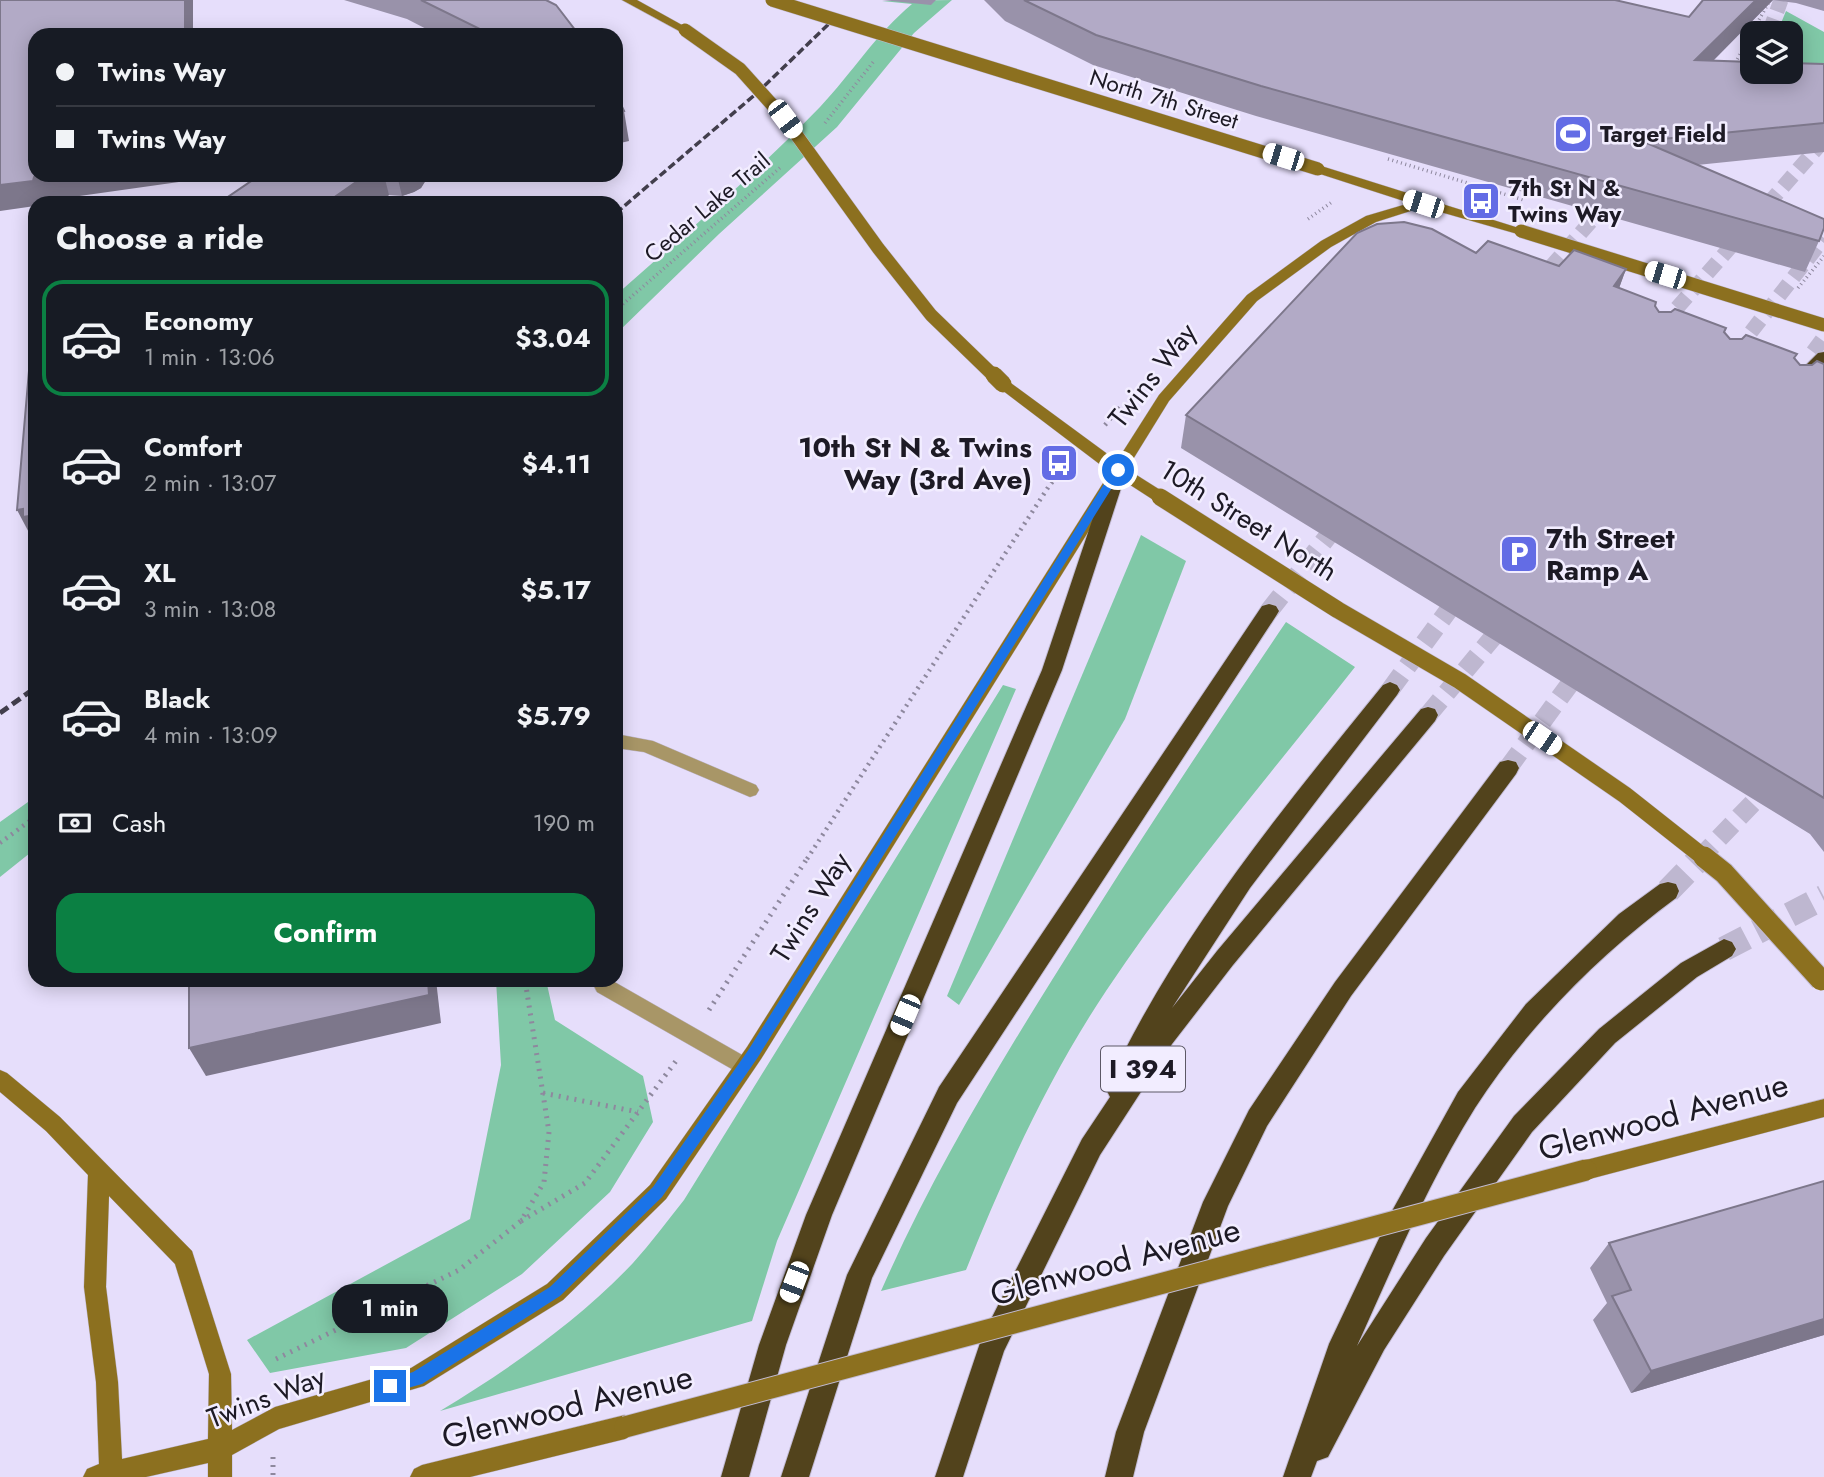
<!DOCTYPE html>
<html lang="en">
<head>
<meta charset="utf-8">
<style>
	:root { --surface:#171b24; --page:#20242c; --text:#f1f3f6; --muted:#9ea1a6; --line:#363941; --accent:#0b8043 }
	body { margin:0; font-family:Jost,sans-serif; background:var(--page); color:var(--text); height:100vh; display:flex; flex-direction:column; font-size:26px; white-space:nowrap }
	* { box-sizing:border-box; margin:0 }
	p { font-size:23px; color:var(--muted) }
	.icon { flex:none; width:38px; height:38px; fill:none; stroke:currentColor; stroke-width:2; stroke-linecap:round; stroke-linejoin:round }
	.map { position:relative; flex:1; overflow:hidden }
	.details { position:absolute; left:28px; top:196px; width:595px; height:791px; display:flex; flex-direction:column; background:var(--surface); border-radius:21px; box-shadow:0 4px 18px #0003 }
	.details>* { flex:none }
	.top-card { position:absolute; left:28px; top:28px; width:595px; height:154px; border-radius:21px; box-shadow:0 4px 18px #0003; display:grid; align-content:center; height:154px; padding:0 28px; background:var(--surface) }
	.buttons { position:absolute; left:1740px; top:21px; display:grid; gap:14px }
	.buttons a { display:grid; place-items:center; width:63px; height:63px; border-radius:14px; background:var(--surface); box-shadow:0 4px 18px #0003; font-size:35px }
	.end { position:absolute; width:32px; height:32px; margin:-16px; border:9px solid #1a73e8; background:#fff; box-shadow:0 0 0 4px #fff }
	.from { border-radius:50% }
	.bubble { position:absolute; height:49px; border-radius:21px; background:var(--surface); box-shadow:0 4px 18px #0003; font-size:23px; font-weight:700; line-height:49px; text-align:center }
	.car { position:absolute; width:21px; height:42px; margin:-21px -10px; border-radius:9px; box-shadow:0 0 5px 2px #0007; background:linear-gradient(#fff 24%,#345 0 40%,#fff 0 76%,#345 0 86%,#fff 0) }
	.top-card b { display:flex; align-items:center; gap:24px; height:66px; font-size:26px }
	.top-card b+b { border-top:2px solid var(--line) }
	.top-card i { width:18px; height:18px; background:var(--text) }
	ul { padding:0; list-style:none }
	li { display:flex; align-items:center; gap:21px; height:116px; margin:0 14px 10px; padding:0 14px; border:4px solid transparent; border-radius:21px }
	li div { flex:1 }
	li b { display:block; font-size:26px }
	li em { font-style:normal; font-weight:700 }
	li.active { border-color:var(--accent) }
	li>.icon { width:63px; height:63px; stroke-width:1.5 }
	h2 { padding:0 28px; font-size:32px; line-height:84px }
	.pay { display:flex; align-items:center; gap:18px; height:77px; padding:0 28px; font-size:26px }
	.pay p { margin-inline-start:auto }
	.button { display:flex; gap:14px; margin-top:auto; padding:14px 28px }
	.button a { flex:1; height:80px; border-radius:21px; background:var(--accent); color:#fff; font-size:28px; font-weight:700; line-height:80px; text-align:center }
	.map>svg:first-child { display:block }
	.green { fill:#80c8a7 }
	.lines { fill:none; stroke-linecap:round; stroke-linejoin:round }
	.highway-tunnel-far2 { stroke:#beb7d0; stroke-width:15; stroke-dasharray:15 8; stroke-linecap:butt }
	.highway-tunnel-far1 { stroke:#beb7d0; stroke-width:19; stroke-dasharray:19 10; stroke-linecap:butt }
	.highway-tunnel { stroke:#beb7d0; stroke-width:25; stroke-dasharray:25 12; stroke-linecap:butt }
	.lane-casing { stroke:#c2bbd4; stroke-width:1 }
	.secondary-casing { stroke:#c2bbd4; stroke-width:1 }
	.highway-casing { stroke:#c2bbd4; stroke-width:2 }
	.path-far2 { stroke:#8e889e; stroke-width:3.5; stroke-dasharray:1 3.5; stroke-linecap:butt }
	.path-far1 { stroke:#8e889e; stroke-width:4.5; stroke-dasharray:2 5; stroke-linecap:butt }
	.path { stroke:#8e889e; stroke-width:5; stroke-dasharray:2 6; stroke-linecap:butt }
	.lane { fill:#a89667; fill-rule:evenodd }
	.secondary { fill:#8c701f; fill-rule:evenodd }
	.highway { fill:#52431c; fill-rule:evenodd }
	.rail-far1 { stroke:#423e4c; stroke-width:3.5; stroke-dasharray:8 3.5; stroke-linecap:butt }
	.rail { stroke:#423e4c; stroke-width:5; stroke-dasharray:10 5; stroke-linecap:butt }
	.secondary-bridge-far2-casing { stroke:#c2bbd4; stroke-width:14; stroke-linecap:butt }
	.secondary-bridge-far1-casing { stroke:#c2bbd4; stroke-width:18; stroke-linecap:butt }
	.secondary-bridge-casing { stroke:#c2bbd4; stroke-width:23; stroke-linecap:butt }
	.secondary-bridge-far2 { stroke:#8c701f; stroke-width:13 }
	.secondary-bridge-far1 { stroke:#8c701f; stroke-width:17 }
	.secondary-bridge { stroke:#8c701f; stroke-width:21 }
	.wall { fill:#9992aa }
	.shaded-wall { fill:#7d778b }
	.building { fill:#b2aac6; stroke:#7d778b; stroke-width:2 }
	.route { fill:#1a73e8 }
	.labels { text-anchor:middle; stroke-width:5; stroke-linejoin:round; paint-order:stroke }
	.far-street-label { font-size:23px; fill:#1d1a25; stroke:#f2edff }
	.far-poi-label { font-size:23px; font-weight:bold; fill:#1d1a25; stroke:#f2edff; text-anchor:start }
	.shield { fill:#f2edff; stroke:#5d5966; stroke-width:2 }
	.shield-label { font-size:26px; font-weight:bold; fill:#1d1a25 }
	.street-label { font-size:28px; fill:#1d1a25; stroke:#f2edff }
	.poi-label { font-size:28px; font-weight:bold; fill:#1d1a25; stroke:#f2edff; text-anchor:end }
	.near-street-label { font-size:33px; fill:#1d1a25; stroke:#f2edff }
</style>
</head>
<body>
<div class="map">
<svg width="1824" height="1477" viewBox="0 0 1824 1477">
	<rect width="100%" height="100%" fill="#e6defb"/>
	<!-- green -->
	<g class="green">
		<path d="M952,0L914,33L837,127L719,234L616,334V295C685,234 755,174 820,107C852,73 876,34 912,4L882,1Z"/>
		<polygon points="1786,11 1824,32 1824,78 1790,65 1790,33 1777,33"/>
		<polygon points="1141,535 1186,561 1125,719 959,1005 947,996"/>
		<path d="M1286,622L1355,667C1271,774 1181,878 1106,991C1048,1078 1005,1173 966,1270L881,1291C929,1182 989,1081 1052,980C1127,859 1206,740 1286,622Z"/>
		<path d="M1003,685L1016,689L777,1241L752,1321L440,1411C509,1369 577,1322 633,1263C651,1243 667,1221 684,1200Z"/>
		<polygon points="35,797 35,849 0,877 0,822"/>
		<polygon points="496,980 546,980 555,1020 643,1076 653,1122 610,1192 522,1274 406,1348 270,1373 247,1340 470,1219 501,1065"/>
	</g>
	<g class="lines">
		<!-- highway-tunnel-far2 -->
		<g class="highway-tunnel-far2">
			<polyline points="1769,33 1781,0"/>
			<polyline points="1535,285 1593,219 1621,195"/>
			<polyline points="1677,308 1824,140"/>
			<polyline points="1751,332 1824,238"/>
			<polyline points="1813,352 1824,337"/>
		</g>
		<!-- highway-tunnel-far1 -->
		<g class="highway-tunnel-far1">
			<polyline points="1269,611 1343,517"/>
			<polyline points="1390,690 1464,589"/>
			<polyline points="1428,715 1509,618"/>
			<polyline points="1508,768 1586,662"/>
			<polyline points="1699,859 1776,779"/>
		</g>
		<!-- highway-tunnel -->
		<g class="highway-tunnel">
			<polyline points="1668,891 1701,857"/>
			<polyline points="1724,949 1824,897"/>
		</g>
		<defs>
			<g id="lane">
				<polygon points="616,734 653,741 756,785 759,790 756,795 750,797 644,752 616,748"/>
				<polygon points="591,980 611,980 751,1060 754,1066 751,1072 744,1075 737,1072 597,992"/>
			</g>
			<g id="secondary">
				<polygon points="622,0 637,0 691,30 681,32"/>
				<path d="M1318,165L1528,231L1521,235L1423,207L1376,222L1331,247L1257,301L1169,401L1127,469L1165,493L1168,497L1165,501H1155L1121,479L761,1059L666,1199L563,1300L424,1386L279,1429L232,1455V1477H208V1463L146,1477H83L87,1469L99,1464L96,1382L84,1287L88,1175L46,1131L0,1092V1070L7,1073L60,1117L192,1251L231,1374L232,1430L275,1407L411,1368L547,1284L650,1185L747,1047L1110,472L998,387L996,384L998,381H1008L1117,461L1159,395L1247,295L1321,241L1366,216L1410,203L1314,172L1312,169ZM109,1196L175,1264L209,1374L208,1439L122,1459L118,1382L106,1287Z"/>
				<polygon points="1824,1099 1824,1117 1586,1180 1579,1177 1575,1170 1579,1163 1586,1160"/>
				<polygon points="625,1415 633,1419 637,1427 633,1435 625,1439 470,1477 410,1477 414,1469 422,1465"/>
			</g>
			<g id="highway">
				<polygon points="1824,352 1824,367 1805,386 1793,386 1790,382 1793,378 1818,353"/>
				<polygon points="1118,464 1127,470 1062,670 832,1215 786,1345 749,1477 721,1477 759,1345 806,1215 1042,670 1109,470"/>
				<polygon points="1269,604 1276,606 1279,611 1276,616 957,1103 872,1278 809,1477 781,1477 847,1275 939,1087 1262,606"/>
				<path d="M1390,682L1397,685L1400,690L1397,695L1250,888L1172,1008L1217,951L1421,709L1428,707L1435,709L1438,715L1435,721L1233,965L1172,1044L1100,1155L1004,1351L963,1477H935L982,1337L1082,1139L1110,1097L1106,1089C1175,939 1280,812 1383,685Z"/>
				<polygon points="1508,760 1516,762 1519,768 1516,774 1351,996 1267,1126 1228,1206 1144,1432 1133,1477 1105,1477 1116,1432 1203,1202 1249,1110 1335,982 1500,762"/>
				<path d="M1668,882L1676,884L1679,891L1676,898C1599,955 1527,1027 1475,1108C1428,1183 1393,1266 1357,1346L1426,1238L1514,1116L1599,1029L1681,963L1724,939L1732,942L1736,949L1732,956L1697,977L1615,1043L1532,1132L1444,1256L1384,1350L1328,1457L1317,1461L1311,1477H1283L1329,1344L1392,1211L1458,1092L1526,1004L1619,914L1660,884Z"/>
			</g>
		</defs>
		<!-- lane casing -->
		<use href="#lane" class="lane-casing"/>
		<!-- secondary casing -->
		<use href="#secondary" class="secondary-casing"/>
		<!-- highway casing -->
		<use href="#highway" class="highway-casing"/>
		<!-- path-far2 -->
		<g class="path-far2">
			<polyline points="1733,67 1770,0"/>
			<polyline points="825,123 874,61"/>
			<polyline points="1388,159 1524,200"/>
			<polyline points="1308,219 1332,202"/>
			<polyline points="1798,288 1824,256"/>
			<polyline points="616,310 782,166"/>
		</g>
		<!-- path-far1 -->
		<g class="path-far1">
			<polyline points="1105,425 1122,405"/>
			<polyline points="0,843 35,817"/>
			<polyline points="807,859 1049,486 1065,467"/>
		</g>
		<!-- path -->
		<g class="path">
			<polyline points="709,1010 808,857"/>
			<polyline points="543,1093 638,1112"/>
			<polyline points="521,1221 585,1183 676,1061"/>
			<polyline points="276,1359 459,1270 521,1221 544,1182 549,1132 525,980"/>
			<polyline points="273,1457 273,1477"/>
		</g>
		<!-- lane -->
		<use href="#lane" class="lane"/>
		<!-- secondary -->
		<use href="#secondary" class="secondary"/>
		<!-- highway -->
		<use href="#highway" class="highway"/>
		<!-- rail-far1 -->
		<polyline class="rail-far1" points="616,213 757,93 839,14"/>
		<!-- rail -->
		<polyline class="rail" points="0,713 35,688"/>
		<defs>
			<g id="secondary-bridge-far2">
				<polyline points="772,0 1318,169"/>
				<polyline points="685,30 740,69 785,119 878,248 931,315 995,377"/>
				<polyline points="1521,231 1824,325"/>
			</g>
			<g id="secondary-bridge-far1">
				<polyline points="994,375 1003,384"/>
				<polyline points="1160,497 1338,610 1460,681 1625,795 1706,859"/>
			</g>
			<g id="secondary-bridge">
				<polyline points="1704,857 1724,873 1821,980"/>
				<polyline points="625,1427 1586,1170"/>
			</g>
		</defs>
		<!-- secondary-bridge-far2 casing -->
		<use href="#secondary-bridge-far2" class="secondary-bridge-far2-casing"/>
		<!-- secondary-bridge-far1 casing -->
		<use href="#secondary-bridge-far1" class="secondary-bridge-far1-casing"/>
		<!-- secondary-bridge casing -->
		<use href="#secondary-bridge" class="secondary-bridge-casing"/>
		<!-- secondary-bridge-far2 -->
		<use href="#secondary-bridge-far2" class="secondary-bridge-far2"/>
		<!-- secondary-bridge-far1 -->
		<use href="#secondary-bridge-far1" class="secondary-bridge-far1"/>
		<!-- secondary-bridge -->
		<use href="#secondary-bridge" class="secondary-bridge"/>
	</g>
	<!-- wall -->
	<g class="wall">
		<polygon points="344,0 546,0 579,35 438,35 407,19"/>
		<polygon points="882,0 936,0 931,5"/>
		<polygon points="984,0 1615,0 1689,17 1703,0 1824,0 1824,11 1796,3 1773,0 1713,61 1824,64 1824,152 1697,165 1819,241 1805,272 1256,116 1093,65 1005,21"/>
		<polygon points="260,175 452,175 426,180 421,188 414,192 402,196 389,195 378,203 219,203"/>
		<polygon points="1476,253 1559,266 1626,269 1619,288 1655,306 1659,312 1726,328 1724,332 1730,339 1795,358 1800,365 1824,364 1824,852 1810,834 1181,448 1186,415"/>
		<polygon points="1824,1181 1824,1335 1631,1393 1593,1320 1607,1303 1590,1268 1609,1243"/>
	</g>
	<!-- shaded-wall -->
	<g class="shaded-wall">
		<rect x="185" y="0" width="8" height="35"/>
		<polygon points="1756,0 1773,0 1684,90 1695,60"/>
		<polygon points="624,111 629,141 616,144 616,112"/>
		<polygon points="45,175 193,175 193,180 44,201 44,203 35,203 35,206 0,211 0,185 34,177"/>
		<polygon points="366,175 384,175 389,195 378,203 326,203"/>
		<polygon points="397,175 452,175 426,180 421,188 414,192 402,196"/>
		<polygon points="1626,269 1614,302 1614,286"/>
		<polygon points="23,509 35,515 35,541 34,542 17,510"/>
		<polygon points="428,980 436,980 441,1023 206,1076 189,1048"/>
		<polygon points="1824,1319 1824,1335 1631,1393 1651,1371"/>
	</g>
	<!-- building -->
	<g class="building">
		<polygon points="0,0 185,0 185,35 35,35 35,175 45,175 34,177 33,181 0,185"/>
		<polygon points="421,0 546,0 556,5 579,35 487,35 484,31"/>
		<polygon points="1024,0 1615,0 1689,17 1703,0 1756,0 1695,60 1752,62 1752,72 1790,72 1790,63 1824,64 1824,123 1642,141 1824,219 1824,228 1819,241 1261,86 1096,35"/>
		<polygon points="616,94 624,111 616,112"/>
		<polygon points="260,175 366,175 326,203 219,203"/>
		<polygon points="1404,222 1432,229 1476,253 1488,241 1559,266 1574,250 1626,269 1614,286 1656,302 1655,306 1659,312 1671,312 1675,309 1726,328 1724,332 1730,339 1742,339 1746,335 1797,354 1794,358 1800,365 1812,365 1817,361 1824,364 1824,798 1186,415 1357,233 1377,224"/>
		<polygon points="35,335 35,515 23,517 23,509 17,510 32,336"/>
		<polygon points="189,980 428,980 429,995 189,1048"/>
		<polygon points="1824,1181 1824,1319 1651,1371 1612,1296 1631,1290 1609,1243"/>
	</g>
	<!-- route -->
	<polygon class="route" points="1114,468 1123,470 758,1057 662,1197 560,1296 422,1384 390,1393 385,1391 383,1386 385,1381 413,1372 550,1287 653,1187 749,1049"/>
	<!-- icons -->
	<defs>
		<symbol id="stadium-square" viewBox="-11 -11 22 22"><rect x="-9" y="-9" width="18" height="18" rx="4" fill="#636ce5" stroke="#f2edff"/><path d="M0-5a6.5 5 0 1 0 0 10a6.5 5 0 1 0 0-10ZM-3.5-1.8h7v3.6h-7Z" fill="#fff"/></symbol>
		<symbol id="bus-square" viewBox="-11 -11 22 22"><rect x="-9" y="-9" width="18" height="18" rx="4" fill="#636ce5" stroke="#f2edff"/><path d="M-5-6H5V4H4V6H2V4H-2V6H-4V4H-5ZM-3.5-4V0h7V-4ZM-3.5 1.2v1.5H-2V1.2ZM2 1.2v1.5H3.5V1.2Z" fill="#fff"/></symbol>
		<symbol id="parking-square" viewBox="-11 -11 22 22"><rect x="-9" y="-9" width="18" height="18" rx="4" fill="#636ce5" stroke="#f2edff"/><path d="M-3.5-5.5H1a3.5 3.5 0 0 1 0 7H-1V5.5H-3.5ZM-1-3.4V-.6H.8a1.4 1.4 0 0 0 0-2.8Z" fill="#fff"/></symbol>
	</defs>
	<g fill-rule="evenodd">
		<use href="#stadium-square" x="1551" y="112" width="44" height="44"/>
		<use href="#bus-square" x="1459" y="179" width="44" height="44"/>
		<use href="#bus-square" x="1037" y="441" width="44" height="44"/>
		<use href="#parking-square" x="1497" y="532" width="44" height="44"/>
	</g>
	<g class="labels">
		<!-- far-street labels -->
		<g class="far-street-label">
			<text transform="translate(1164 99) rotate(17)" y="8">North 7th Street</text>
			<text transform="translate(707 207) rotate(-40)" y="8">Cedar Lake Trail</text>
		</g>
		<!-- far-poi labels -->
		<g class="far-poi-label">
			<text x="1600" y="142">Target Field</text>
			<text x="1508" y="196">7th St N &amp;<tspan x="1508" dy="26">Twins Way</tspan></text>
		</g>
		<!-- shield labels -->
		<rect class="shield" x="1101" y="1046.5" width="84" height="45" rx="5"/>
		<g class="shield-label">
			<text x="1143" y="1078">I 394</text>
		</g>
		<!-- street labels -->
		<g class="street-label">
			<text transform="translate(1152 375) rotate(-52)" y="10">Twins Way</text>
			<text transform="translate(1249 520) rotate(32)" y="10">10th Street North</text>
			<text transform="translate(810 907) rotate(-58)" y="10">Twins Way</text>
			<text transform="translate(266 1397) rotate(-21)" y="10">Twins Way</text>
		</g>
		<!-- poi labels -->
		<g class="poi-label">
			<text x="1032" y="457">10th St N &amp; Twins<tspan x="1032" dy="32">Way (3rd Ave)</tspan></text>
			<text x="1546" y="548" text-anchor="start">7th Street<tspan x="1546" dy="32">Ramp A</tspan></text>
		</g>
		<!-- near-street labels -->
		<g class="near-street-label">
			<text transform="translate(1663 1116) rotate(-15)" y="12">Glenwood Avenue</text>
			<text transform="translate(1115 1261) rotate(-15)" y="12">Glenwood Avenue</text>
			<text transform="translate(567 1406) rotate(-14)" y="12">Glenwood Avenue</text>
		</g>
	</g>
</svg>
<div class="buttons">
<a><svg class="icon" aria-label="layers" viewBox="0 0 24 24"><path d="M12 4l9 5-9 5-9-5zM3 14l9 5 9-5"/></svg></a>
</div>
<i class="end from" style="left:1118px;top:470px"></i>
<i class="end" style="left:390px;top:1386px"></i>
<div class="bubble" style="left:332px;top:1284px;width:116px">1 min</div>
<i class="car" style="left:785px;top:119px;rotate:143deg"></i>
<i class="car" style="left:1283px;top:157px;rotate:287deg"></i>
<i class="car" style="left:1423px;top:204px;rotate:288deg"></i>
<i class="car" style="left:1665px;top:275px;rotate:287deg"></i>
<i class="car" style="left:1542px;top:738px;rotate:124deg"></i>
<i class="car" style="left:905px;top:1015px;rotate:203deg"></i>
<i class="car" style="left:794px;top:1282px;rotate:201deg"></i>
<div class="top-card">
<b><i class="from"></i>Twins Way</b>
<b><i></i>Twins Way</b>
</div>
<section class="details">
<h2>Choose a ride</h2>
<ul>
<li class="active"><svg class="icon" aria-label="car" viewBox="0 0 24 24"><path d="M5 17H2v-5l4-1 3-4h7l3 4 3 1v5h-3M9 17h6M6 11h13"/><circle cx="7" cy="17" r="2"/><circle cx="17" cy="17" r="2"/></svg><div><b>Economy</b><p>1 min · 13:06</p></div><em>$3.04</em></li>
<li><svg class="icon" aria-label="car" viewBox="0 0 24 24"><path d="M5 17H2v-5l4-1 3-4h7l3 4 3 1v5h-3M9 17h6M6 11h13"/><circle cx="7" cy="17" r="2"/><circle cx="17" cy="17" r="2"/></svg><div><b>Comfort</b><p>2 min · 13:07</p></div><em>$4.11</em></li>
<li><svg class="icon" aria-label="car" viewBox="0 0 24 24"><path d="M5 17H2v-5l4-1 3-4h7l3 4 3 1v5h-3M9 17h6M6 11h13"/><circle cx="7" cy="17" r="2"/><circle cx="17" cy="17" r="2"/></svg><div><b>XL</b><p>3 min · 13:08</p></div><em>$5.17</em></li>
<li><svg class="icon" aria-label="car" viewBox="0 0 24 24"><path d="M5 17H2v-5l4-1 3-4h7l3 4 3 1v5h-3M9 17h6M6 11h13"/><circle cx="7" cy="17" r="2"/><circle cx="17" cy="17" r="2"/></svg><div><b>Black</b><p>4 min · 13:09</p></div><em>$5.79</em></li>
</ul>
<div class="pay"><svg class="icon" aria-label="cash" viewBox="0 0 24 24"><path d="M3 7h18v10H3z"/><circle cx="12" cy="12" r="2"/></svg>Cash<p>190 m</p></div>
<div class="button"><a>Confirm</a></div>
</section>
</div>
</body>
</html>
